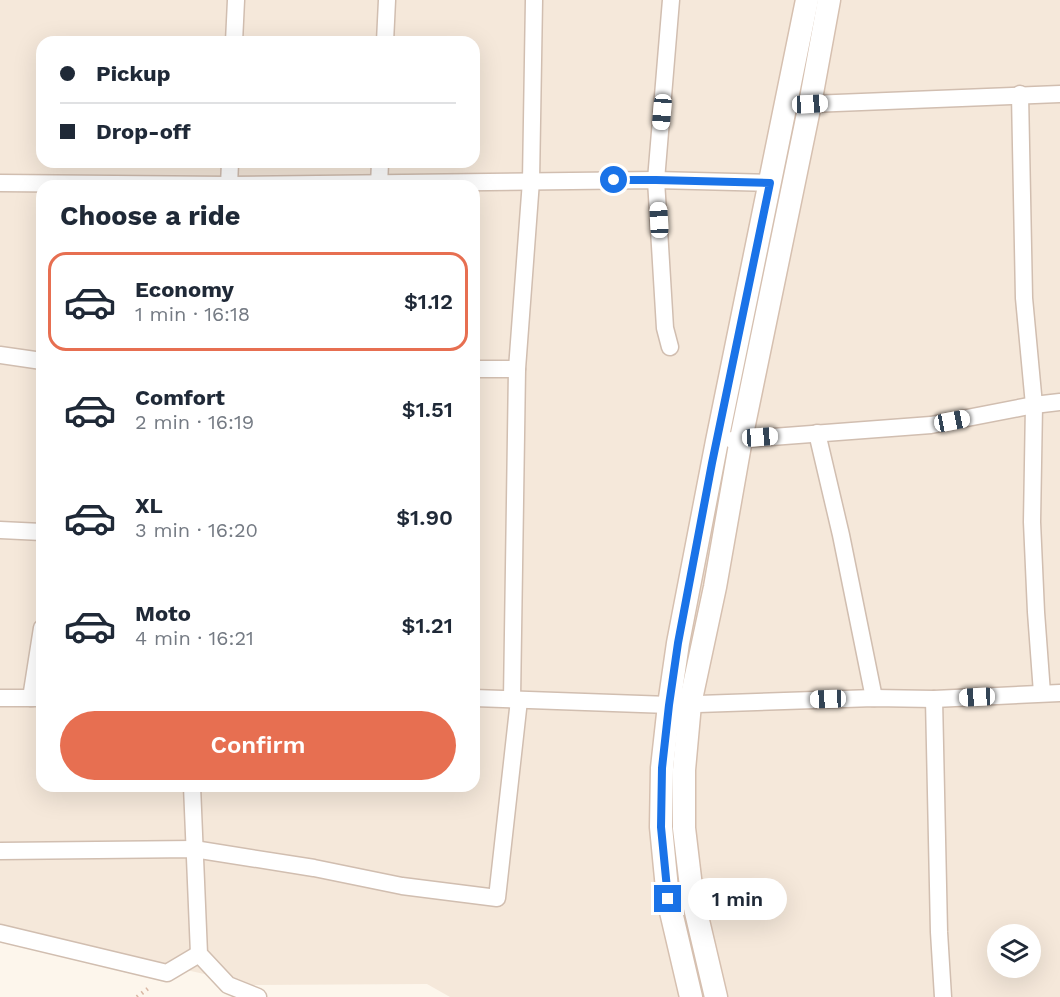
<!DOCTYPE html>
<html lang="en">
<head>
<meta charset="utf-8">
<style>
	:root { --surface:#fff; --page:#f6f6f7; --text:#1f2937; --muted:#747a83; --line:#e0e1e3; --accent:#e76f51 }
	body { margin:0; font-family:"Work Sans",sans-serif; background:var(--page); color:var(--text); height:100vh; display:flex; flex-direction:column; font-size:22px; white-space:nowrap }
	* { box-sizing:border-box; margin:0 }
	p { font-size:20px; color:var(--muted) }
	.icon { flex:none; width:33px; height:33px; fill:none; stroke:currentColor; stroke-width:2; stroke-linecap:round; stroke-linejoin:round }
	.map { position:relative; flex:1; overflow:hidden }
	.side { position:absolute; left:36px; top:180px; width:444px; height:612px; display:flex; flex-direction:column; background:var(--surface); border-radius:18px; box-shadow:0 6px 24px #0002 }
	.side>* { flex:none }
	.guide { position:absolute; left:36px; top:36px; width:444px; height:132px; border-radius:18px; box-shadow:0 6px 24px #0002; display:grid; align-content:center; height:132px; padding:0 24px; background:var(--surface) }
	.buttons { position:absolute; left:987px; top:924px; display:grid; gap:12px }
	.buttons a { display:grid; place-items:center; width:54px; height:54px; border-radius:50%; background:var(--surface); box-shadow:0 6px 24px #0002; font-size:30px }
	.end { position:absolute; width:27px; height:27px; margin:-14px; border:8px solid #1a73e8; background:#fff; box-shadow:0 0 0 3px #fff }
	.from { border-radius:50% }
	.bubble { position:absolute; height:42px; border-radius:21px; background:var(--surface); box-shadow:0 6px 24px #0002; font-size:20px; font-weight:600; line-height:42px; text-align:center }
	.car { position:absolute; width:18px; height:36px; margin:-18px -9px; border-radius:8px; box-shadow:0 0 4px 2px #0007; background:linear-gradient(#fff 24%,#345 0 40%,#fff 0 76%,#345 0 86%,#fff 0) }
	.guide b { display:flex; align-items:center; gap:21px; height:57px; font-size:22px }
	.guide b+b { border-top:2px solid var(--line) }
	.guide i { width:15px; height:15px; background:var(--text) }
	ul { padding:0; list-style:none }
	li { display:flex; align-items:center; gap:18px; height:99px; margin:0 12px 9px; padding:0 12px; border:3px solid transparent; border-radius:18px }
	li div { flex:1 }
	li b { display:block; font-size:22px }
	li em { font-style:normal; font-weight:600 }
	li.selected { border-color:var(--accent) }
	li>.icon { width:54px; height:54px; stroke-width:1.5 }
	h2 { padding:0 24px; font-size:27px; line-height:72px }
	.primary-button { display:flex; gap:12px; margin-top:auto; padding:12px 24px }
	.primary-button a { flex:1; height:69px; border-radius:36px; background:var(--accent); color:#fff; font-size:24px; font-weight:600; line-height:69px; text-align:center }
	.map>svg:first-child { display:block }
	.residential { fill:#f5e8da; fill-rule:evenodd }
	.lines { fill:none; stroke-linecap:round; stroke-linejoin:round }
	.street-casing { stroke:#d1beb0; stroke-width:19 }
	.secondary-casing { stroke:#d6c0b0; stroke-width:25 }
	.path { stroke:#d9b8a5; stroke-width:4; stroke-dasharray:1.5 4.5; stroke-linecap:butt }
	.street { stroke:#fff; stroke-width:16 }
	.secondary { stroke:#fff; stroke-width:22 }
	.route { stroke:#1a73e8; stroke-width:8 }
</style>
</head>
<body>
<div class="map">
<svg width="1060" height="997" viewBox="0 0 1060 997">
	<rect width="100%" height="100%" fill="#fdf6ec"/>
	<!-- residential -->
	<path class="residential" d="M0,0H1060V997H450L427,984L253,985L0,928ZM42,42H474V162H42ZM42,186H474V786H42ZM998,934H1030V968H998Z"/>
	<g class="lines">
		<defs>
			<g id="street">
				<polyline points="234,42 236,0"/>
				<polyline points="385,42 387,0"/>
				<polyline points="1020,94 1024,298 1034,405 1032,522 1036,612 1042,693"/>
				<polyline points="786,105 1060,94"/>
				<polyline points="0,183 229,185 656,180 770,183"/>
				<polyline points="229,186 230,162"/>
				<polyline points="379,186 380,162"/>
				<polyline points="670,347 665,328 656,180 671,0"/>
				<polyline points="0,355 42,361"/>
				<polyline points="474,369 517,369"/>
				<polyline points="817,433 841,535 874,698"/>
				<polyline points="732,440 931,425 1034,405 1060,402"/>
				<polyline points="0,530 42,532"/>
				<polyline points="0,698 41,698"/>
				<polyline points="31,698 42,628"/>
				<polyline points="474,698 669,705 874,698 934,699 1060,693"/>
				<polyline points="512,699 517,369 531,181 534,0"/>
				<polyline points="934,699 939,932 943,997"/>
				<polyline points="192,786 199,954 228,985 258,997"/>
				<polyline points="0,851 194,849 314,868 402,886 497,898 519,700"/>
				<polyline points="0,933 167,973 199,954"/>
			</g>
			<g id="secondary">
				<polyline points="691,997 668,899 661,827 662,768 669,705 678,643 717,441 807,0"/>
				<polyline points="716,997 692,895 684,828 684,770 690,704 715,587 741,439 810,104 829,0"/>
			</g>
		</defs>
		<!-- street casing -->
		<use href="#street" class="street-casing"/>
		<!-- secondary casing -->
		<use href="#secondary" class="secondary-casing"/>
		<!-- path -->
		<polyline class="path" points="137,997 150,987"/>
		<!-- street -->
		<use href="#street" class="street"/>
		<!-- secondary -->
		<use href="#secondary" class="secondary"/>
	</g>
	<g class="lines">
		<!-- route -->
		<polyline class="route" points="614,180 656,180 770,183 712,463 678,643 669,705 662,768 661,827 668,899"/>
	</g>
</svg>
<div class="buttons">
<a><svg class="icon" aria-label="layers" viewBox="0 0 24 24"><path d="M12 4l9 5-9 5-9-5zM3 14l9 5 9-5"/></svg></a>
</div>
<i class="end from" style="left:614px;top:180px"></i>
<i class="end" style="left:668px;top:899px"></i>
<div class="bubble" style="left:688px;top:878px;width:99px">1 min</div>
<i class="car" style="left:810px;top:104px;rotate:87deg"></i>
<i class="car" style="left:662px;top:112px;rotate:185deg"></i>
<i class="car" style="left:659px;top:220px;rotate:357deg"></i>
<i class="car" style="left:952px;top:421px;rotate:79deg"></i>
<i class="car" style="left:760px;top:437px;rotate:86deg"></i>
<i class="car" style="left:977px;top:697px;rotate:267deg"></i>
<i class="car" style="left:828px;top:699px;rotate:268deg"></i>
<div class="guide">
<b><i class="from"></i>Pickup</b>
<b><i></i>Drop-off</b>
</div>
<section class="side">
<h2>Choose a ride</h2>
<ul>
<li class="selected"><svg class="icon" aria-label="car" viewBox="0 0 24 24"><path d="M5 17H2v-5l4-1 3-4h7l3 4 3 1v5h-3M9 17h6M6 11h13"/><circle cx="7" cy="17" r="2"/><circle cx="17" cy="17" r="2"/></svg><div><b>Economy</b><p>1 min · 16:18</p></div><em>$1.12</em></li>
<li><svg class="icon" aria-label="car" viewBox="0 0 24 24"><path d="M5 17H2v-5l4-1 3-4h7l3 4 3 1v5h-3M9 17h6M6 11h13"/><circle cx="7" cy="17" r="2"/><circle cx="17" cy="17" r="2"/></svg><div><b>Comfort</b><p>2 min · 16:19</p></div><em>$1.51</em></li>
<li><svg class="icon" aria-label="car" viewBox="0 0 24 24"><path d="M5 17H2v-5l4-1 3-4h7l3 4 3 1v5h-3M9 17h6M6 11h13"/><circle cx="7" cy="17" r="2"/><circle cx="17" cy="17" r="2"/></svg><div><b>XL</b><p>3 min · 16:20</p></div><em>$1.90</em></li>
<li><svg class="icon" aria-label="car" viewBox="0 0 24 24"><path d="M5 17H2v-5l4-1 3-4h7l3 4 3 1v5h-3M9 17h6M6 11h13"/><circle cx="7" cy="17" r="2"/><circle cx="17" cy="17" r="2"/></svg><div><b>Moto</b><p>4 min · 16:21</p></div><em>$1.21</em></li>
</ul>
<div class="primary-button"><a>Confirm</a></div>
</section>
</div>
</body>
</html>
